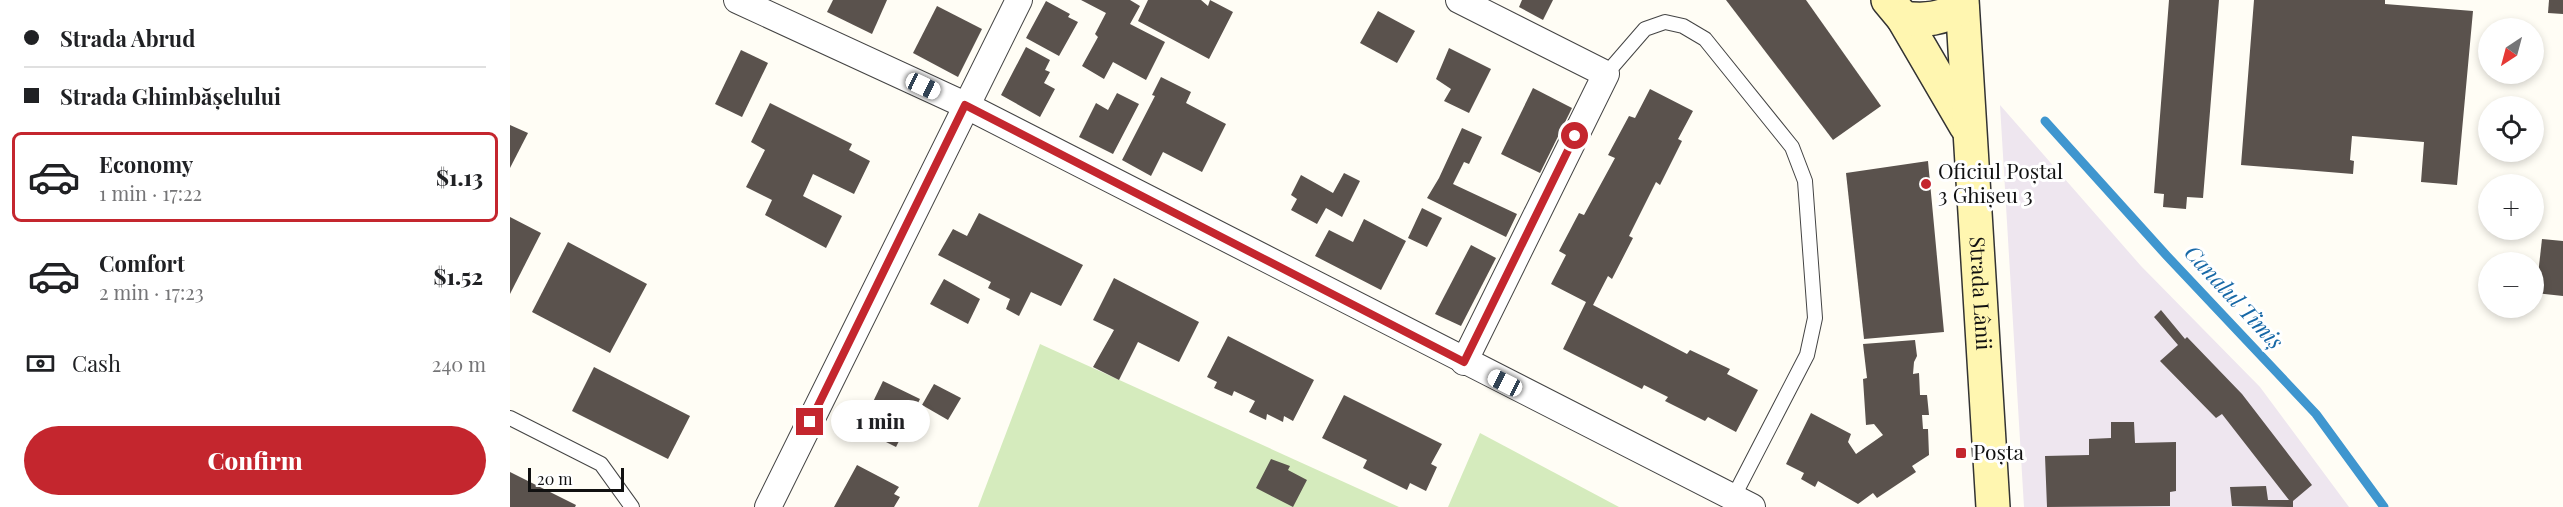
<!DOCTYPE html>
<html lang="en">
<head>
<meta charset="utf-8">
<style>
	:root { --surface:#fff; --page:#f2f2f2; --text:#202124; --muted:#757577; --line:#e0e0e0; --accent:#c4262e }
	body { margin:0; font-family:"Playfair Display",serif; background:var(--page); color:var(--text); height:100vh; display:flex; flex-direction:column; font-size:22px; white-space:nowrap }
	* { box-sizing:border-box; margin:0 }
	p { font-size:20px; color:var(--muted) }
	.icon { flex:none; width:33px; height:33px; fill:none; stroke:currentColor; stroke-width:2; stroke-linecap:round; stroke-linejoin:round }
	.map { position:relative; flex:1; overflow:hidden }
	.details { display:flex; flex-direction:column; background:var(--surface); width:510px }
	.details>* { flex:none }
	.top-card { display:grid; align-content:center; height:132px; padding:0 24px; background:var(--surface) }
	.needle { width:39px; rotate:216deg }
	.controls { position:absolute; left:1968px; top:18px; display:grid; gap:12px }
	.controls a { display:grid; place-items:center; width:66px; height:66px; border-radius:50%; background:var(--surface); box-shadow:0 3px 9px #0003; font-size:30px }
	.scale { position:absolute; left:18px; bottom:15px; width:96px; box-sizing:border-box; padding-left:6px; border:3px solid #111; border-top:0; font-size:16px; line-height:21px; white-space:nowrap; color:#111; -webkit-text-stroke:4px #fff; paint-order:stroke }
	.end { position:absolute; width:27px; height:27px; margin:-14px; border:8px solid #c4262e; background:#fff; box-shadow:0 0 0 3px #fff }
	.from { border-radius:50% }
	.bubble { position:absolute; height:42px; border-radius:21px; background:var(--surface); box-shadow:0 3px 9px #0003; font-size:20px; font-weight:800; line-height:42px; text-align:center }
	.car { position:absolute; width:18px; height:36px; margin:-18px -9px; border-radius:8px; box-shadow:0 0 4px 2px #0007; background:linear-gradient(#fff 24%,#345 0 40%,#fff 0 76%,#345 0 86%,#fff 0) }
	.top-card b { display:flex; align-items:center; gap:21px; height:57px; font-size:22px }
	.top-card b+b { border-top:2px solid var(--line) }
	.top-card i { width:15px; height:15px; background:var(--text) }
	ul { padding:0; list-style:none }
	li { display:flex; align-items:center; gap:18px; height:90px; margin:0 12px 9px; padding:0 12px; border:3px solid transparent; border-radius:9px }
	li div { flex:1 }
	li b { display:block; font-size:22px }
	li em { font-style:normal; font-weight:800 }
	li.on { border-color:var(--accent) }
	li>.icon { width:54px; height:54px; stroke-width:1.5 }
	.pay { display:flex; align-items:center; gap:15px; height:66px; padding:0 24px; font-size:22px }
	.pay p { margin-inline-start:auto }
	.primary-button { display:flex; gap:12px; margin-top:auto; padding:12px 24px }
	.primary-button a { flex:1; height:69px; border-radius:36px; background:var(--accent); color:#fff; font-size:24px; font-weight:800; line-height:69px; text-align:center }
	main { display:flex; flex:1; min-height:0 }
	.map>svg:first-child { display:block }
	.industrial { fill:#eee6ef }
	.green { fill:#d5ebbd }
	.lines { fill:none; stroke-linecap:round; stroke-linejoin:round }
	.stream { stroke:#3f96cf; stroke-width:9 }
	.building { fill:#5a524d }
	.lane-casing { stroke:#444; stroke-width:16 }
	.street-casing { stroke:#444; stroke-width:28 }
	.secondary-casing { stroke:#333; stroke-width:36 }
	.lane { stroke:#fff; stroke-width:14 }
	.street { stroke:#fff; stroke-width:26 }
	.secondary { stroke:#fff6b0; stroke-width:33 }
	.route { stroke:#c4262e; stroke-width:8 }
	.poi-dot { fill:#c4262e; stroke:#fff; stroke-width:2 }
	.labels { text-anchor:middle; stroke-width:6; stroke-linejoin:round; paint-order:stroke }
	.poi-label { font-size:21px; fill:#111; stroke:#fff; text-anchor:start }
	.street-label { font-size:21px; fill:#111; stroke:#fff }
	.water-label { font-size:22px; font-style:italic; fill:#1768a6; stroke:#fff }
</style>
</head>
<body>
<main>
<section class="details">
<div class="top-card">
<b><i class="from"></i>Strada Abrud</b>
<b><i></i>Strada Ghimbășelului</b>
</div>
<ul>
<li class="on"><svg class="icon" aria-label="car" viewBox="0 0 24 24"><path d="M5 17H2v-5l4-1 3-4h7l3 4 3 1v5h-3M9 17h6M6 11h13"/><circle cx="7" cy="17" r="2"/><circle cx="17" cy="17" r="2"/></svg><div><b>Economy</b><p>1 min · 17:22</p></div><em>$1.13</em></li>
<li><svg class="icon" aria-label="car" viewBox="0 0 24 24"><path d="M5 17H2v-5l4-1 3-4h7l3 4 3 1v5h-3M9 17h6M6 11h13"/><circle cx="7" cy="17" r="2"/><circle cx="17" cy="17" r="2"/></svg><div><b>Comfort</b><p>2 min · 17:23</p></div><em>$1.52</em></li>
</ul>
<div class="pay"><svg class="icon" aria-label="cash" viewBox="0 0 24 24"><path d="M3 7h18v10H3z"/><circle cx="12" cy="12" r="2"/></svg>Cash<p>240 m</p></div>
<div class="primary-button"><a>Confirm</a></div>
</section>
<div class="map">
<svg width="2053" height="507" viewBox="0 0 2053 507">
	<rect width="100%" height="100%" fill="#fffdf5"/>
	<!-- industrial -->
	<polygon class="industrial" points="1490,105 1631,266 1750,387 1839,507 1514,507"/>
	<!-- green -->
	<g class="green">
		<polygon points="530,344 889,507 468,507"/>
		<polygon points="970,433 1109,507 938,507"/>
	</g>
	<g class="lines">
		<!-- stream -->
		<polyline class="stream" points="1535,121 1657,256 1806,414 1874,507"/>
	</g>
	<!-- building -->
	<g class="building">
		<polygon points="323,0 377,0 362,34 317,12"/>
		<polygon points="571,0 620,0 630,6 620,24 655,42 636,80 603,62 594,79 572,66 588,37 585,34 596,13"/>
		<polygon points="638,0 691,0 698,6 700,0 723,12 699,59 628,21"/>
		<polygon points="1012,0 1043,0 1033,20 1009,7"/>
		<polygon points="1216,0 1296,0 1371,106 1323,140"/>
		<polygon points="1659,0 1709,0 1693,198 1677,197 1676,209 1653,207 1654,194 1644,193"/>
		<polygon points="1744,0 1875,0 1875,4 1963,11 1947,185 1911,182 1914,142 1842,136 1840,160 1844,161 1843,174 1731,165"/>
		<polygon points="2039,0 2053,0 2053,14 2038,13"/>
		<polygon points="536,1 560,14 558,17 568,22 549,56 516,38"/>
		<polygon points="427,6 472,29 448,77 403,53"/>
		<polygon points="868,11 905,31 887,63 850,43"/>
		<polygon points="516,47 540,60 535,70 540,72 534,83 545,89 530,117 491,95"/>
		<polygon points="939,48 981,69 959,113 934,101 941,89 926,79"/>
		<polygon points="231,50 258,63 232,117 205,104"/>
		<polygon points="651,77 681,92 676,103 716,124 692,172 653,152 641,176 612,160 645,96 642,95"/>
		<polygon points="1023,88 1062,108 1030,173 991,154"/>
		<polygon points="1140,89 1183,111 1168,139 1172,141 1150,185 1146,182 1119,236 1123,238 1102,279 1098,276 1083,305 1177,354 1180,350 1220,369 1217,374 1248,390 1226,432 1198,417 1195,421 1155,401 1158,397 1134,385 1132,389 1053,349 1076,302 1041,284 1056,255 1049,251 1069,213 1074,215 1105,158 1098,155 1119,116 1125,118"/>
		<polygon points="607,93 629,104 603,154 569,137 586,103 598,110"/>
		<polygon points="260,103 342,144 339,150 360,161 344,194 303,174 293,196 332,216 316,248 255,215 262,200 236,187 255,150 241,142"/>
		<polygon points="0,125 18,133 0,168"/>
		<polygon points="952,128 972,137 959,164 954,162 943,184 1007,214 996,237 917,198 929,178"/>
		<polygon points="1418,161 1434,332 1354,339 1336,173"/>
		<polygon points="834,173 850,181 832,217 816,208 807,224 781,210 787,199 781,195 791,175 823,193"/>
		<polygon points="912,208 932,218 917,247 898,238"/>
		<polygon points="469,213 573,265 551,306 521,292 509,316 496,309 500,299 478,288 481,282 428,255 443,229 457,236"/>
		<polygon points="0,217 31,233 0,294"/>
		<polygon points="854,219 896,241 871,290 805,256 819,230 843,242"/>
		<polygon points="2032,239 2053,241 2053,296 2026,293"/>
		<polygon points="58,242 137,284 100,353 22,312"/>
		<polygon points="961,245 986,258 951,326 925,314"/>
		<polygon points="604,278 689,322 669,362 628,342 609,380 583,367 604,330 583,320"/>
		<polygon points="434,279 470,299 458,324 420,304"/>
		<polygon points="1651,310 1675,339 1677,337 1732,394 1802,485 1783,501 1783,507 1722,506 1720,487 1756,486 1758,500 1779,500 1712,414 1706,418 1650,361 1668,345 1644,317"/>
		<polygon points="718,336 804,380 783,421 774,416 773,422 757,414 756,420 739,412 745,401 724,391 722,396 704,388 707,382 697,377"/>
		<polygon points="1405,340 1407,356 1404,362 1403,374 1409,373 1410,395 1417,395 1419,415 1412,415 1413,429 1418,429 1419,455 1402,466 1406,472 1367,498 1363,493 1348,504 1308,481 1305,487 1291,479 1294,473 1276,464 1301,413 1341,434 1338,442 1346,454 1373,435 1364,424 1356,425 1353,379 1357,378 1353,344"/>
		<polygon points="84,367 180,416 158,459 62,411"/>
		<polygon points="373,381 410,399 386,447 350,429"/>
		<polygon points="424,384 451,398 438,420 412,405"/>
		<polygon points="834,395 932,444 921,464 927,467 916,491 900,483 897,490 853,468 857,460 812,438"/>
		<polygon points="1601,422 1624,422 1625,443 1666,442 1666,491 1660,492 1660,506 1537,507 1535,456 1579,455 1579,439 1601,438"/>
		<polygon points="761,459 780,466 778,470 797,480 783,507 746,488"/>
		<polygon points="347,465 389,487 384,494 390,497 384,507 324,507"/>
		<polygon points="0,472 66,505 65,507 0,507"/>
	</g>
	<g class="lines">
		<defs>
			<g id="lane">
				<polyline points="1096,74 1135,29 1155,22 1173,26 1195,39 1282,147 1295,181 1305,318 1297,355 1223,498"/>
				<polyline points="0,418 91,464 122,507"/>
			</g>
			<g id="street">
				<polyline points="227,0 455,105 1242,507"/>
				<polyline points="949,0 1096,74 954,362"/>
				<polyline points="258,507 509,0"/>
			</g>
			<g id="secondary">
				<polyline points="1378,0 1393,18 1456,126"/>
				<path id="s1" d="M1452,0L1483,507"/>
				<path d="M1393,18C1416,21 1431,19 1452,7"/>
			</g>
		</defs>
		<!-- lane casing -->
		<use href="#lane" class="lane-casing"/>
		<!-- street casing -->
		<use href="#street" class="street-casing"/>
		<!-- secondary casing -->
		<use href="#secondary" class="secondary-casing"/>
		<!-- lane -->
		<use href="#lane" class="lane"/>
		<!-- street -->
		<use href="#street" class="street"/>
		<!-- secondary -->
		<use href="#secondary" class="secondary"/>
	</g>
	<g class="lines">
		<!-- route -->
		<polyline class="route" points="300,422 455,105 954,362 1065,136"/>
	</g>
	<!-- markers -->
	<g class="poi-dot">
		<circle cx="1416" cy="184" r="6"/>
		<rect x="1445" y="447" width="12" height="12" rx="3"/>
	</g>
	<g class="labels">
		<!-- poi labels -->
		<g class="poi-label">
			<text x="1428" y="179">Oficiul Poștal<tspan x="1428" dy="24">3 Ghișeu 3</tspan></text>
			<text x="1463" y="460">Poșta</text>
		</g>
		<!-- street labels -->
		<g class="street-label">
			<text dy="7" stroke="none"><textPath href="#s1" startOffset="294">Strada Lânii</textPath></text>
		</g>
		<!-- water labels -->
		<g class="water-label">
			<text transform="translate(1724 297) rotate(47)" y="8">Canalul Timiș</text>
		</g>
	</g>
</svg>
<div class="controls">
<a><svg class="needle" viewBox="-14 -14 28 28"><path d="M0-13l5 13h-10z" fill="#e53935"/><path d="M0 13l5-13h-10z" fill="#757577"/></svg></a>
<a><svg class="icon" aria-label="locate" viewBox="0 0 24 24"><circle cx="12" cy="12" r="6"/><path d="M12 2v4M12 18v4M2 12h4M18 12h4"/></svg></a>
<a>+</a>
<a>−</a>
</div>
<div class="scale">20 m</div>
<i class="end from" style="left:1065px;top:136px"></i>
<i class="end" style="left:300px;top:422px"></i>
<div class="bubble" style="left:321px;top:400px;width:99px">1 min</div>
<i class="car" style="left:413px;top:86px;rotate:115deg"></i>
<i class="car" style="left:995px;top:383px;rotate:297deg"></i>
</div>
</main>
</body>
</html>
